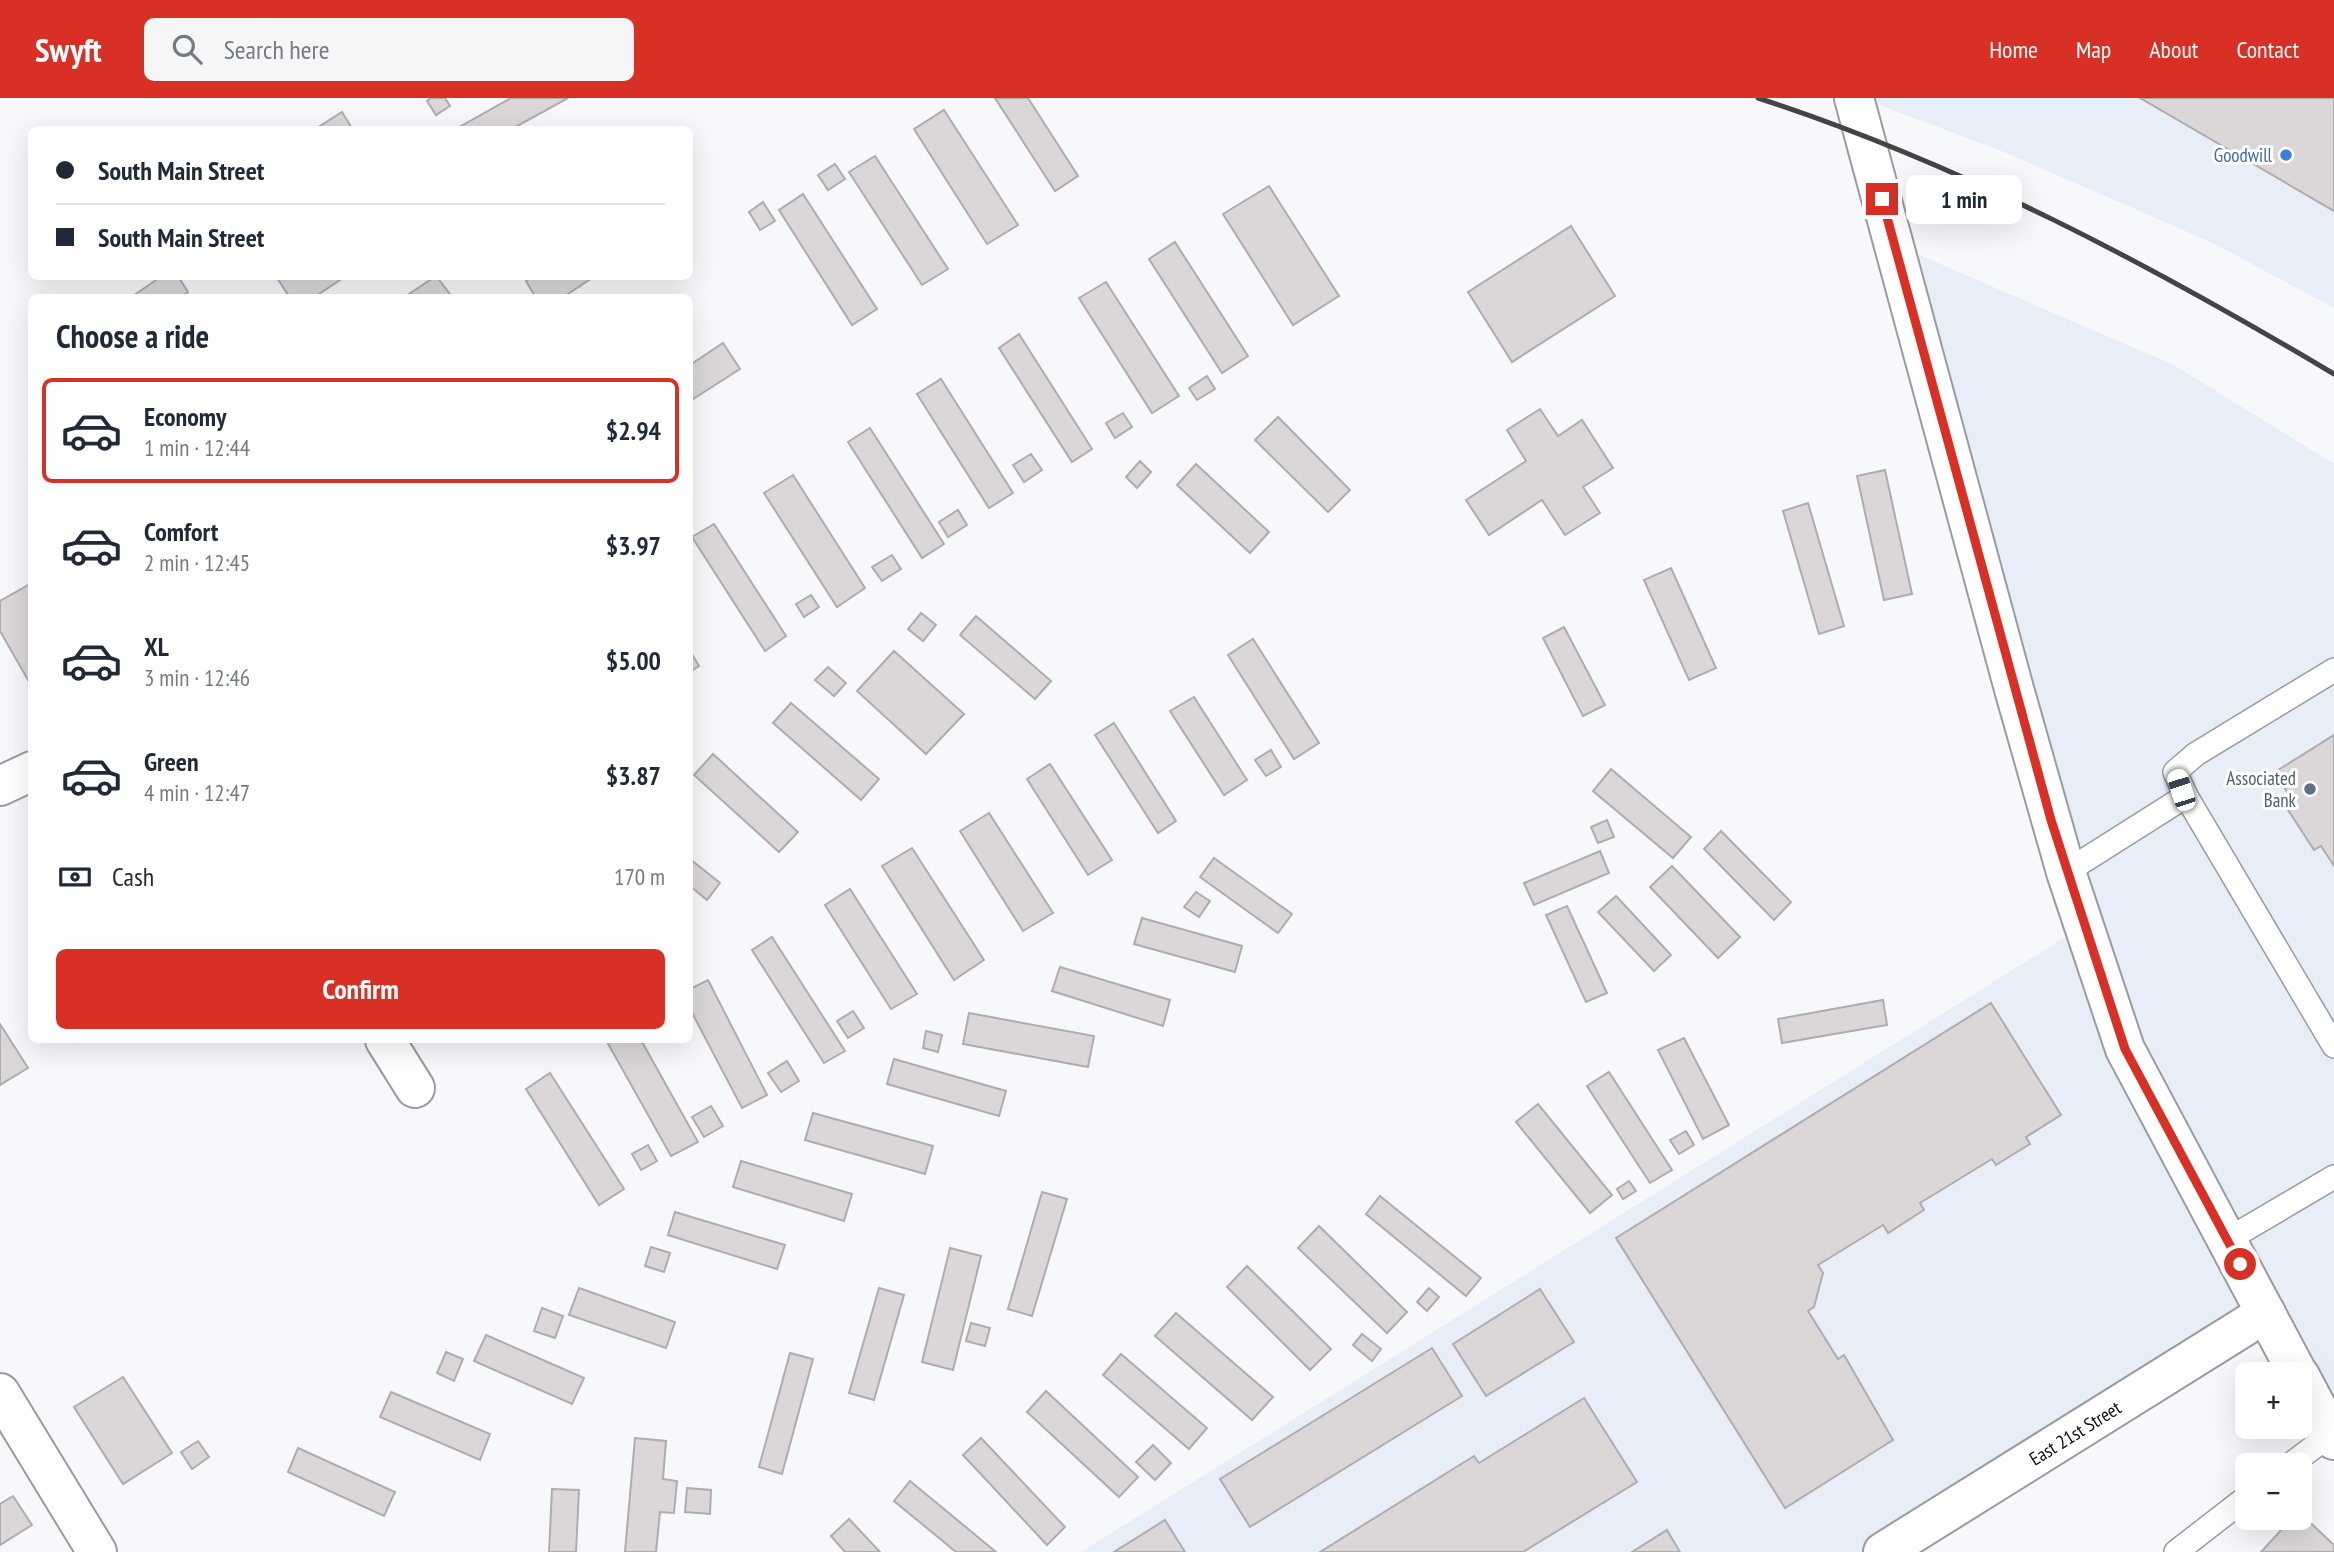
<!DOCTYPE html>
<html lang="en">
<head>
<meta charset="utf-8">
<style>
	:root { --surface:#fff; --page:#f6f6f7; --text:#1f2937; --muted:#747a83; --line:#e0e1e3; --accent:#d93025 }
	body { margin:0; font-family:"PT Sans Narrow",sans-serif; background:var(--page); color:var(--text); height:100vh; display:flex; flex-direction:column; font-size:26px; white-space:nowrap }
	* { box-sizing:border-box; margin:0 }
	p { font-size:23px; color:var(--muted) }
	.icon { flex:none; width:38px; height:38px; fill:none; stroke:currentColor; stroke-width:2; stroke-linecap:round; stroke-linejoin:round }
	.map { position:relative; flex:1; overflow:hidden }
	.side { position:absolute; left:28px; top:196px; width:665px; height:749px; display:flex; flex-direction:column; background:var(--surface); border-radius:10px; box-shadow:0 7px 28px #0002 }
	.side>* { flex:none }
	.banner { position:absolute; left:28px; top:28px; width:665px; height:154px; border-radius:10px; box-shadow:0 7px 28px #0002; display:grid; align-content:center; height:154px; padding:0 28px; background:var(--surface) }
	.tools { position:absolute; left:2235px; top:1264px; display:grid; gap:14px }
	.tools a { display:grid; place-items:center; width:77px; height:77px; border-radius:10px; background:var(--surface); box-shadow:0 7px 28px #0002; font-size:35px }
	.end { position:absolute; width:32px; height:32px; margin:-16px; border:9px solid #d93025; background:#fff; box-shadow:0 0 0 4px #fff }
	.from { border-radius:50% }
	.bubble { position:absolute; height:49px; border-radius:10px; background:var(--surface); box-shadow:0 7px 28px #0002; font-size:23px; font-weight:700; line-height:49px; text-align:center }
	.car { position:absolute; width:21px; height:42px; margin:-21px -10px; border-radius:9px; box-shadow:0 0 5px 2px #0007; background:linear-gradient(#fff 24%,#345 0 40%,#fff 0 76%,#345 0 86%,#fff 0) }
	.banner b { display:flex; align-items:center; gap:24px; height:66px; font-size:26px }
	.banner b+b { border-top:2px solid var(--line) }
	.banner i { width:18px; height:18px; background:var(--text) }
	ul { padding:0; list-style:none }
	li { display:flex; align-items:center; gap:21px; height:105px; margin:0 14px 10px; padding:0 14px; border:4px solid transparent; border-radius:10px }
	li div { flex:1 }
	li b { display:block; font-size:26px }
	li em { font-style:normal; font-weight:700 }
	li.on { border-color:var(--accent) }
	li>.icon { width:63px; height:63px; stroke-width:1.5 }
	h2 { padding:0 28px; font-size:32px; line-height:84px }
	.pay { display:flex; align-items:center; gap:18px; height:77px; padding:0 28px; font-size:26px }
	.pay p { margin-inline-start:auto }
	.action { display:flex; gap:14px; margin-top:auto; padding:14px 28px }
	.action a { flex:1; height:80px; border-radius:10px; background:var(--accent); color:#fff; font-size:28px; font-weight:700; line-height:80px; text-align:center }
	header { display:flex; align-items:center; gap:42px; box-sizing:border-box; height:98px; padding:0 35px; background:var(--accent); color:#fff }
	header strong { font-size:33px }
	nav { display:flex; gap:38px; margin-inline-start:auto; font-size:24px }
	.search { width:490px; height:63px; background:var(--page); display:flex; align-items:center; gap:18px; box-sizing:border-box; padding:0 24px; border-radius:10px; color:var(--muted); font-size:26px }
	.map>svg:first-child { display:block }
	.built { fill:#e8eef8 }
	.building { fill:#dbd7d9; stroke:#b0acad; stroke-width:2 }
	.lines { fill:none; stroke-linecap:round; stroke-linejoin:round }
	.lane-casing { stroke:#999b9d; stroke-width:26 }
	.street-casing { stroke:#999b9d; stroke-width:42 }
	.secondary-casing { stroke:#999b9d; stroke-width:42 }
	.lane { stroke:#fff; stroke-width:23 }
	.street { stroke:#fff; stroke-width:38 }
	.secondary { stroke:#fff; stroke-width:38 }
	.rail { stroke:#424445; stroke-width:5 }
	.route { stroke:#d93025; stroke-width:9 }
	.shop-dot { fill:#3f7fe0; stroke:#fff; stroke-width:2.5 }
	.service-dot { fill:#5c6f8a; stroke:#fff; stroke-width:2.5 }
	.labels { text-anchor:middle; stroke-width:6; stroke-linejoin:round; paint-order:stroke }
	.shop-label { font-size:19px; fill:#366cbe; stroke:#fff; text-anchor:end }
	.service-label { font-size:19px; fill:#4e5e75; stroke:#fff; text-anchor:end }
	.street-label { font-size:19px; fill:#0d0e0f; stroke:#fff }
</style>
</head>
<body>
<header>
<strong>Swyft</strong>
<div class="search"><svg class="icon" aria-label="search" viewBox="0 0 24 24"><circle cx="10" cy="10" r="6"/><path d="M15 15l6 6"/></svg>Search here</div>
<nav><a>Home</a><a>Map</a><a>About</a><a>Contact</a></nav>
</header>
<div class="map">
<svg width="2334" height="1454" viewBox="0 0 2334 1454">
	<rect width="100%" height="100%" fill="#f6f8fb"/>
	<!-- built -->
	<g class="built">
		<polygon points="1861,0 2334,0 2334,210 2213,145 2004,54"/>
		<polygon points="1894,146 2174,267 2334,366 2334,1342 2266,1215 1883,1454 1081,1454 2083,828"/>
	</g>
	<!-- building -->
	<g class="building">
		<polygon points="431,0 445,0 450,8 436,17 427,3"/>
		<polygon points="511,0 568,0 510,32 454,32"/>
		<polygon points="995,0 1028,0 1078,78 1055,93"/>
		<polygon points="2140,0 2334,0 2334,113"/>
		<polygon points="944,12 1018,127 987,146 914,31"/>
		<polygon points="342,14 353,32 314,32"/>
		<polygon points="875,58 948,171 922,187 849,74"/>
		<polygon points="835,66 845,81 828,92 818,77"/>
		<polygon points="1269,88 1339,198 1293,227 1223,116"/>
		<polygon points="803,96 877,211 852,227 779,112"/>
		<polygon points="763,104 775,123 760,132 749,114"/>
		<polygon points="1571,128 1615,198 1512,264 1468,194"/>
		<polygon points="1175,144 1248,258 1222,275 1149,161"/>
		<polygon points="162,178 178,178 188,194 180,200 130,200"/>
		<polygon points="279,178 346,178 313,200 290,200 277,180"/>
		<polygon points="436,178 453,200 403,200"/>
		<polygon points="533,178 595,178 562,200 536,200 526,183"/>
		<polygon points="1106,184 1179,298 1152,315 1079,200"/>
		<polygon points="1019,236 1092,351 1072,364 999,250"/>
		<polygon points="723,245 740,271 690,303 690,267"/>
		<polygon points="1207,278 1215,291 1197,302 1189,290"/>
		<polygon points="941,281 1013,395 989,410 917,296"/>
		<polygon points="1540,311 1558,338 1582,322 1613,370 1583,389 1600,415 1565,437 1542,402 1489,437 1466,402 1526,363 1507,332"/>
		<polygon points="1123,315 1132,329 1115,340 1106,325"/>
		<polygon points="1278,319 1350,392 1328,414 1255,342"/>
		<polygon points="870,330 944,446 922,460 848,344"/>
		<polygon points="1031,356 1042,372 1024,384 1013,367"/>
		<polygon points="1140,363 1151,374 1137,390 1126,379"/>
		<polygon points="1196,366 1269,434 1250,455 1177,387"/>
		<polygon points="1885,372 1912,496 1884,502 1857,378"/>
		<polygon points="793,377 865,490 837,509 764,395"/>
		<polygon points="1808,405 1844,528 1819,536 1783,413"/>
		<polygon points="958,412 967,427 948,439 939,424"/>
		<polygon points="714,426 786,538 765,553 692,439"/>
		<polygon points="892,457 901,471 882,483 872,469"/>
		<polygon points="1671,470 1716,570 1689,582 1644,482"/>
		<polygon points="32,485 32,589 0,533 0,503"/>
		<polygon points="811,497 819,509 804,519 796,506"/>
		<polygon points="921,515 936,527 923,543 908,531"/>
		<polygon points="976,518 1051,583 1035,601 960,537"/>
		<polygon points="1564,529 1605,607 1583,618 1543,540"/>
		<polygon points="1253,541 1319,645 1294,661 1228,557"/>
		<polygon points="690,553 699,568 690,574"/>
		<polygon points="894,553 964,616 926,656 857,593"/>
		<polygon points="828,569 846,585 834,598 815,582"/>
		<polygon points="1194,599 1247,682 1224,697 1170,613"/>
		<polygon points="791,605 879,681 861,702 773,625"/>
		<polygon points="1114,625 1176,723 1158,735 1095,637"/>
		<polygon points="2334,637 2334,768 2321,748 2314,752 2288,712 2295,707 2275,674"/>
		<polygon points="1271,652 1281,669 1266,678 1255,662"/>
		<polygon points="713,656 798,734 779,754 694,677"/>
		<polygon points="1050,666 1112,762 1088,777 1027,681"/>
		<polygon points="1611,671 1691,739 1673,760 1593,693"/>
		<polygon points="989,715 1053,815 1023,833 960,733"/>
		<polygon points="1607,722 1614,739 1598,745 1591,729"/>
		<polygon points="1721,733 1791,804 1774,822 1704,751"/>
		<polygon points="912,750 984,862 954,882 882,768"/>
		<polygon points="1600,753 1609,775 1534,807 1524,785"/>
		<polygon points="1214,760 1292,816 1278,835 1200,779"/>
		<polygon points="690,761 720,785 707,802 690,788"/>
		<polygon points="1672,768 1740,839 1718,860 1650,789"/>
		<polygon points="850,791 917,896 891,911 825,807"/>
		<polygon points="1196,794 1210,803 1199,819 1184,809"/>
		<polygon points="1616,798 1671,857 1654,873 1598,814"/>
		<polygon points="1567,808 1607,895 1586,904 1546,817"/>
		<polygon points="1142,820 1242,848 1235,874 1134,846"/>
		<polygon points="772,839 845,953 824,965 752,852"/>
		<polygon points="1060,869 1170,902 1163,928 1052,893"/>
		<polygon points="708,882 767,997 742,1010 690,911 690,891"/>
		<polygon points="1883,902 1887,927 1782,945 1778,921"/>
		<polygon points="1991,905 2061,1017 2026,1039 2030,1046 1996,1067 1992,1061 1920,1105 1924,1112 1888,1135 1883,1127 1818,1167 1823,1175 1814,1209 1808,1213 1838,1261 1844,1257 1893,1342 1785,1410 1616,1140"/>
		<polygon points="853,913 864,930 848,940 837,923"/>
		<polygon points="969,915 1094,938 1088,969 963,946"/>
		<polygon points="0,926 28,970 0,987"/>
		<polygon points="926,933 942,937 938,954 923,950"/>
		<polygon points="1684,940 1729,1027 1703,1041 1658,952"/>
		<polygon points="606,942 641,942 698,1044 671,1058"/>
		<polygon points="894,961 1006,993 999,1018 887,986"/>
		<polygon points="787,963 799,983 781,994 768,975"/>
		<polygon points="1609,974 1672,1072 1650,1085 1587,988"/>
		<polygon points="550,975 624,1091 599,1107 526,991"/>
		<polygon points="1538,1006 1612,1097 1590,1115 1516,1024"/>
		<polygon points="711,1008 723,1028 704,1039 692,1019"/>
		<polygon points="813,1015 933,1048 925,1076 805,1042"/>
		<polygon points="1686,1033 1694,1047 1679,1056 1670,1042"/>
		<polygon points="648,1047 657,1063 641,1072 632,1056"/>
		<polygon points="741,1063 852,1096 844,1123 733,1089"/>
		<polygon points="1629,1083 1636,1093 1623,1101 1617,1091"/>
		<polygon points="1042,1094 1067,1101 1032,1218 1008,1211"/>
		<polygon points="1380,1098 1481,1180 1466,1198 1366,1116"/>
		<polygon points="675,1114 785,1147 777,1171 668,1137"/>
		<polygon points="1319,1128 1407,1214 1387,1235 1298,1150"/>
		<polygon points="651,1149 670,1155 664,1174 645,1168"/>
		<polygon points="950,1150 981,1158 953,1272 922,1264"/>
		<polygon points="1247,1168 1331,1251 1310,1272 1227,1189"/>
		<polygon points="579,1190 675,1224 666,1250 569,1217"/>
		<polygon points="879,1190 904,1197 874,1302 849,1295"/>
		<polygon points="1429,1190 1439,1199 1427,1213 1417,1204"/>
		<polygon points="1540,1191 1574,1244 1486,1298 1453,1246"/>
		<polygon points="542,1210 563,1218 555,1240 534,1233"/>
		<polygon points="1176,1215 1273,1299 1252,1322 1155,1238"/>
		<polygon points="971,1225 990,1230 985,1248 966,1243"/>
		<polygon points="1362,1236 1381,1251 1372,1263 1353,1247"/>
		<polygon points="486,1237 584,1280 572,1306 474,1263"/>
		<polygon points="1432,1250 1462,1298 1250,1429 1220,1381"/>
		<polygon points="446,1254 463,1261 454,1283 437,1275"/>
		<polygon points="790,1255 813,1261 782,1376 759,1369"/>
		<polygon points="1121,1256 1207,1330 1189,1351 1103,1277"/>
		<polygon points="123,1279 172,1355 123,1386 74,1309"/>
		<polygon points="1046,1293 1138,1379 1119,1399 1027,1314"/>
		<polygon points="391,1294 490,1336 480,1362 380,1319"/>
		<polygon points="1584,1300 1637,1384 1523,1454 1320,1454 1474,1358 1479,1365"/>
		<polygon points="635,1340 666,1343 663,1381 677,1383 674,1415 660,1414 656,1454 625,1454"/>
		<polygon points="981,1340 1065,1429 1047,1447 963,1357"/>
		<polygon points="198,1343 209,1359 192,1371 181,1354"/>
		<polygon points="1153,1347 1171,1365 1155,1382 1136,1364"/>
		<polygon points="298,1350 395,1394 384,1418 288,1374"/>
		<polygon points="910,1383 996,1454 956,1454 894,1403"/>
		<polygon points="687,1390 711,1392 710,1416 685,1414"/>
		<polygon points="552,1391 579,1392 576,1454 549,1454"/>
		<polygon points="13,1398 32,1427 0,1447 0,1406"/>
		<polygon points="2300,1415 2334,1447 2334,1454 2261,1454 2293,1419 2300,1419"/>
		<polygon points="849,1421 880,1454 845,1454 831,1438"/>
		<polygon points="1165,1422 1185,1454 1114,1454"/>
		<polygon points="1667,1432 1680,1454 1632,1454"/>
	</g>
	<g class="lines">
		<defs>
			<g id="lane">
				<polyline points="2186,698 2334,948"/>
				<polyline points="2066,774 2186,698 2175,674 2196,656 2334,572"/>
				<polyline points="2227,1142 2334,1079"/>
				<polyline points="2290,1367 2331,1336"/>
				<polyline points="2176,1454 2247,1399"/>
			</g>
			<g id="street">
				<polyline points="0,688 32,673"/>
				<polyline points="385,942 415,990"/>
				<polyline points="0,1295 97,1454"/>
				<polyline points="1883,1454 2266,1215"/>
			</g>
			<g id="secondary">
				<polyline points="1854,0 2014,591 2066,774 2125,951 2298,1276"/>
				<polyline points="2300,1278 2334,1342"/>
			</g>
		</defs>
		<!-- lane casing -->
		<use href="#lane" class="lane-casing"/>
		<!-- street casing -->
		<use href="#street" class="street-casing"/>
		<!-- secondary casing -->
		<use href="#secondary" class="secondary-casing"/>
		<!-- lane -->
		<use href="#lane" class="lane"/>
		<!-- street -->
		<use href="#street" class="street"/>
		<!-- secondary -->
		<use href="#secondary" class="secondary"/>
		<!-- rail -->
		<path class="rail" d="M1758,0C1961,66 2151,167 2334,276"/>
	</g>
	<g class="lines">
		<!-- route -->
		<polyline class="route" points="1882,101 2051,722 2125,951 2240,1166"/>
	</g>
	<!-- markers -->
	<circle class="shop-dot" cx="2286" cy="57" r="7"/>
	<circle class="service-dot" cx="2310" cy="691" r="7"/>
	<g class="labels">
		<!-- shop labels -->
		<g class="shop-label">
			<text x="2272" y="64">Goodwill</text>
		</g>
		<!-- service labels -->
		<g class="service-label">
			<text x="2296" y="687">Associated<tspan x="2296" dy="22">Bank</tspan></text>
		</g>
		<!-- street labels -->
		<g class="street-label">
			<text transform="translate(2075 1335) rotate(-32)" y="7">East 21st Street</text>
		</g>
	</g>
</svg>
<div class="tools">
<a>+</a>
<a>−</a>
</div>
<i class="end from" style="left:2240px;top:1166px"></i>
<i class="end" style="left:1882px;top:101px"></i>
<div class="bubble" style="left:1906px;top:77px;width:116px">1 min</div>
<i class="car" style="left:2181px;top:692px;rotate:342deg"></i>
<div class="banner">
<b><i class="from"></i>South Main Street</b>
<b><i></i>South Main Street</b>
</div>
<section class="side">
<h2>Choose a ride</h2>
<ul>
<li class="on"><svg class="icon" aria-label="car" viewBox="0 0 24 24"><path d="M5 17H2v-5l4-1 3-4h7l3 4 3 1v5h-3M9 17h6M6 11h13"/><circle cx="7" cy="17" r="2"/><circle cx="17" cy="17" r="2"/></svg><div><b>Economy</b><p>1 min · 12:44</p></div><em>$2.94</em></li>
<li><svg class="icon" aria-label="car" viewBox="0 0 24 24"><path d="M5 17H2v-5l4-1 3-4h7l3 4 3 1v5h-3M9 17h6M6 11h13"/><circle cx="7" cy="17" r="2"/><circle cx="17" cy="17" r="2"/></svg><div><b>Comfort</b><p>2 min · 12:45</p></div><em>$3.97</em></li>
<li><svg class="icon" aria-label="car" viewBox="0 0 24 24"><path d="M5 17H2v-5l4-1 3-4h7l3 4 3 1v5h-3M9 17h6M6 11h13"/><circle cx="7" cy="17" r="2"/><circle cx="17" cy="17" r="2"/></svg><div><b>XL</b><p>3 min · 12:46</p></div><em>$5.00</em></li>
<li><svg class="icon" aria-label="car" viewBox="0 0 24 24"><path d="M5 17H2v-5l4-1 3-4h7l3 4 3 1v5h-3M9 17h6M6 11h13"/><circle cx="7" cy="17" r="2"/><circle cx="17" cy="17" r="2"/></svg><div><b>Green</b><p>4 min · 12:47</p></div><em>$3.87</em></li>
</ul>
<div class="pay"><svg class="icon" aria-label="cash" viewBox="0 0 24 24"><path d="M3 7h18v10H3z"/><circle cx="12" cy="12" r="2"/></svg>Cash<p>170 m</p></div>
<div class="action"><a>Confirm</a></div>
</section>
</div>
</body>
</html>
